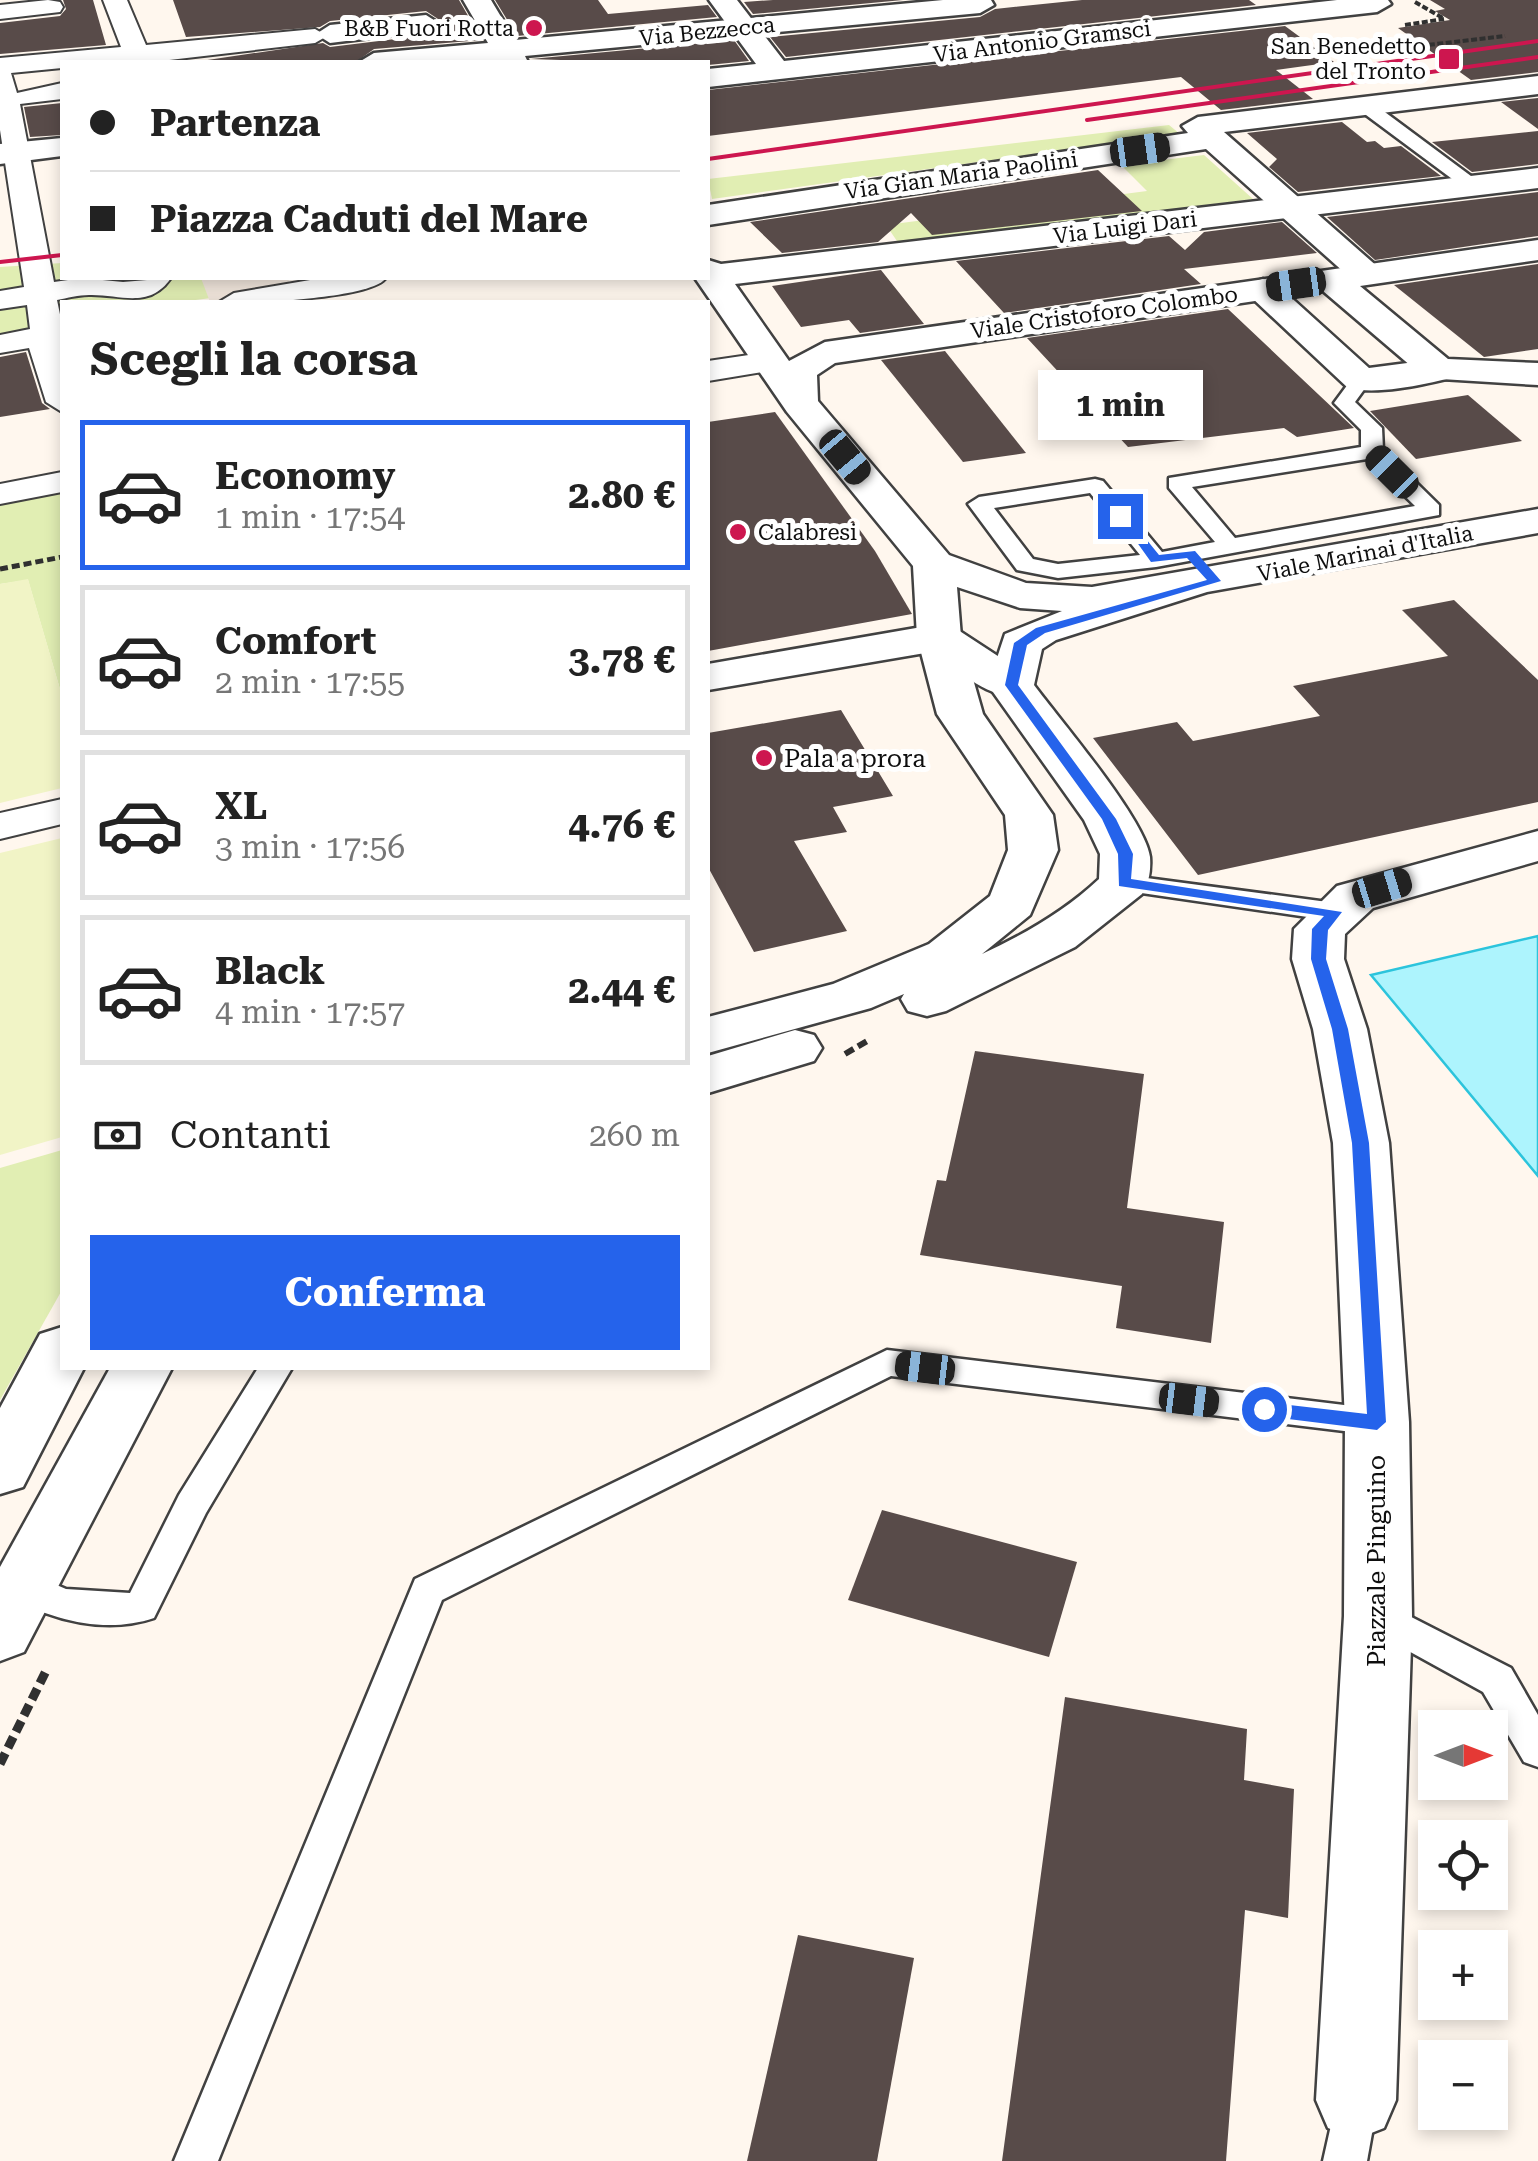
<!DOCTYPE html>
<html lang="it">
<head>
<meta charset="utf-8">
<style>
	:root { --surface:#fff; --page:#f2f2f2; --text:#222; --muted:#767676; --line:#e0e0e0; --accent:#2563eb }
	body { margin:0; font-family:"Roboto Serif",serif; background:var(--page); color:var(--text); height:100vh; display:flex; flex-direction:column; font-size:38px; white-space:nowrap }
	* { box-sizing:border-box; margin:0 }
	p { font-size:32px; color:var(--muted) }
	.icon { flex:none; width:55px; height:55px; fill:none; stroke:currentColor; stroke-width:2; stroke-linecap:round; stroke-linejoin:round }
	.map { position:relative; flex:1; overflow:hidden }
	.panel { position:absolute; left:60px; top:300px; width:650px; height:1070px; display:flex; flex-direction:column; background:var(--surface); border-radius:0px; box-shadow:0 5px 15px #0003 }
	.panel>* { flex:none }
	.banner { position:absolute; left:60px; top:60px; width:650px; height:220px; border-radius:0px; box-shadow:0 5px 15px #0003; display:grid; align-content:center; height:220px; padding:0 30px; background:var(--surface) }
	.needle { width:65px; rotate:90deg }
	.fabs { position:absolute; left:1418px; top:1710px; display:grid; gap:20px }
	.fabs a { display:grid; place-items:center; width:90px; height:90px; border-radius:0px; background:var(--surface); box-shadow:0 5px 15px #0003; font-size:50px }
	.end { position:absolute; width:45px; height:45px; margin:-22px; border:12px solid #2563eb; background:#fff; box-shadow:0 0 0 5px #fff }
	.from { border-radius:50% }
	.bubble { position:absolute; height:70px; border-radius:0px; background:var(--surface); box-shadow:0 5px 15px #0003; font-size:32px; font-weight:700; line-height:70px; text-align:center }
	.car { position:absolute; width:30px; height:60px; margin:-30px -15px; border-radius:12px; box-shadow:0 0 8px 2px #0007; background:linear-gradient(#222 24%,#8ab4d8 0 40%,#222 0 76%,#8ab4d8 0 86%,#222 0) }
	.banner b { display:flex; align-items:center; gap:35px; height:95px; font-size:38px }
	.banner b+b { border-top:2px solid var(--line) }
	.banner i { width:25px; height:25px; background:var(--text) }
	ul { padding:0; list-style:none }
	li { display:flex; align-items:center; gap:30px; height:150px; margin:0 20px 15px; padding:0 10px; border:5px solid var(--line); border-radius:0px }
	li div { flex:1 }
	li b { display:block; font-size:38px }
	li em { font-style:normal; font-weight:700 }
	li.on { border-color:var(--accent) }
	li>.icon { width:90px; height:90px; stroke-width:1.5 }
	h2 { padding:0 30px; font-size:45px; line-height:120px }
	.pay { display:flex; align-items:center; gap:25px; height:110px; padding:0 30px; font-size:38px }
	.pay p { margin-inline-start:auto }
	.button { display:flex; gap:20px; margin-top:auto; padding:20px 30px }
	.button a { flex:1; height:115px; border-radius:0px; background:var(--accent); color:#fff; font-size:40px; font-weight:700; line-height:115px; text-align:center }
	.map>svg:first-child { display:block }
	.green { fill:#e1eeb3 }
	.pitch { fill:#f1f4c6 }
	.plaza { fill:#f1e6dc }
	.water { fill:#adf4fd; stroke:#2cc4dc; stroke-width:2.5 }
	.building { fill:#584b49 }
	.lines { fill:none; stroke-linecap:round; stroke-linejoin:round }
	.service-casing { stroke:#414141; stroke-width:5 }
	.pedestrian-casing { stroke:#414141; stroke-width:4 }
	.minor-casing { stroke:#414141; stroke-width:5 }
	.tertiary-casing { stroke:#414141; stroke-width:5 }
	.path-far3 { stroke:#303030; stroke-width:4; stroke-dasharray:6 2.5; stroke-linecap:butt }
	.path-far2 { stroke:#303030; stroke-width:5; stroke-dasharray:8 4; stroke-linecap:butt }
	.path-far1 { stroke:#303030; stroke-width:6; stroke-dasharray:10 5; stroke-linecap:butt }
	.path { stroke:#303030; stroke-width:9; stroke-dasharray:12 6; stroke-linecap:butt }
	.service { fill:#fff; fill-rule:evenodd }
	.pedestrian { fill:#fff; fill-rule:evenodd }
	.minor { fill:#fff; fill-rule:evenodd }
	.tertiary { fill:#fff; fill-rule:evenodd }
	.rail { stroke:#cd164f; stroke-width:4 }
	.route { fill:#2563eb }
	.poi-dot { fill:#cd164f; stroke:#fff; stroke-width:4 }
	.labels { text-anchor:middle; stroke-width:10; stroke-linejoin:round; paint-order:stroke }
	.far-poi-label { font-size:22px; fill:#0e0e0e; stroke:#fff; text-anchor:end }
	.far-street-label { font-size:22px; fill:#0e0e0e; stroke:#fff }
	.poi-label { font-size:25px; fill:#0e0e0e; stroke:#fff; text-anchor:start }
	.street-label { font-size:25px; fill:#0e0e0e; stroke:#fff }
</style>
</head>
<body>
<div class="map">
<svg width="1538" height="2161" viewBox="0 0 1538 2161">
	<rect width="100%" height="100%" fill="#fff7ee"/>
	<!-- green -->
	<g class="green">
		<polygon points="1169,125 1180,134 712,199 708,179"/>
		<polygon points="1204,155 1253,199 899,244 886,225 1147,191 1121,165"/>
		<polygon points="62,263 62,278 201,278 211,298 180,302 62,302 62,324 0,350 0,267"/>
		<polygon points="62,482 62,696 28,580 0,584 0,494"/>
		<polygon points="62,1150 62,1290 0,1400 0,1168"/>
	</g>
	<!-- pitch -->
	<g class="pitch">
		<polygon points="28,579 62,696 62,788 0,803 0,584"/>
		<polygon points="62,838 62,1137 0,1155 0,853"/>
	</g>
	<!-- plaza -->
	<polygon class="plaza" points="201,278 288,278 294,300 210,302"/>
	<!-- water -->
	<polygon class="water" points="1538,936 1538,1176 1371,975"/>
	<!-- building -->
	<g class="building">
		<polygon points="63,0 93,0 106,45 0,54 0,23 60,16 66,9"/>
		<polygon points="173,0 459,0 482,40 374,49 356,62 194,62 323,43 330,47 436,34 444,23 426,11 330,21 320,27 186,37"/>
		<polygon points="495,0 598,0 608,14 708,5 717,17 517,36"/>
		<polygon points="773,0 903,0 753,14 744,2"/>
		<polygon points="1082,0 1249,0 1256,5 786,57 770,37 980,17 995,9"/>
		<polygon points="1430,0 1538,0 1538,72 1471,80 1398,28 1450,20 1435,11 1445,9"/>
		<polygon points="1285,26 1334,62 1276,70 1313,99 1221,110 1181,77 708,136 708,90"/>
		<polygon points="734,40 749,61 708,65 531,59"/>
		<polygon points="1538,98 1538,129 1501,102"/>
		<polygon points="62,103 62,135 30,137 24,107"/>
		<polygon points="1342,122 1367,142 1375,141 1384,148 1401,146 1441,176 1298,192 1269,167 1277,159 1247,133"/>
		<polygon points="1538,131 1538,164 1472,172 1432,142"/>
		<polygon points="1098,170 1142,211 932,235 911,213 878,242 782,253 750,222"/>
		<polygon points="1538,192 1538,236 1375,260 1327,217"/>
		<polygon points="1282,222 1317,253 1184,269 1201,284 1004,313 956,261 1169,236 1185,250 1204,232"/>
		<polygon points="1538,264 1538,349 1484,357 1394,285"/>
		<polygon points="881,270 924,324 860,333 849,320 801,327 772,286"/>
		<polygon points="1228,309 1354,428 1297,437 1284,428 1128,447 1027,338"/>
		<polygon points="945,351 1026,453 963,462 881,360"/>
		<polygon points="26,352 42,403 50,409 0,417 0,357"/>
		<polygon points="1468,395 1522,441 1416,459 1370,411"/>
		<polygon points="775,412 875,551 912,614 708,651 708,422"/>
		<polygon points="1454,600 1538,680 1538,802 1198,875 1093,738 1177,722 1193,741 1320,716 1293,686 1448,656 1402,610"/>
		<polygon points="841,710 893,796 833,807 847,832 794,841 847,931 754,952 708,867 708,733"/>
		<polygon points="975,1051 1144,1074 1127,1208 1224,1222 1211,1343 1116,1328 1122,1286 920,1255 937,1180 946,1181"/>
		<polygon points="882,1510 1077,1562 1049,1657 848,1600"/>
		<polygon points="1065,1697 1247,1729 1244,1780 1294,1789 1288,1918 1245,1910 1226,2161 1002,2161"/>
		<polygon points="798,1935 914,1958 877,2161 747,2161"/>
	</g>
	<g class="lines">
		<defs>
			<g id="service">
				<polygon points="1358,101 1370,101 1479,182 1479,190 1467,190 1358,109"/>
				<path d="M1361,374L1371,380L1355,402L1382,428L1383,450L1439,505V515L1156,567L1058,578L1017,570L968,504L979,497L1095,479L1103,481L1162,552L1215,542L1169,488V478L1361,447V430L1334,403L1354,376ZM1367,459L1415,506L1235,538L1192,487ZM1090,493L1140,555L1058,564L1033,559L994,508Z"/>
				<polygon points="1124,875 1335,903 1349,912 1335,921 1114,889 1110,883 1114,877"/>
				<polygon points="887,1350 1377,1409 1389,1413 1394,1422 1389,1431 1377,1435 891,1376 442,1600 218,2161 174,2161 415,1579"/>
				<path d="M258,1368H292L206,1513L154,1618C107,1634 53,1621 11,1597L6,1586L11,1575L24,1571L66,1589L130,1593L179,1495Z"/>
				<polygon points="1378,1600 1511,1668 1538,1715 1538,1767 1524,1762 1483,1692 1365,1627 1359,1616 1365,1605"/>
				<polygon points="1356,2078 1372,2085 1378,2100 1367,2161 1323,2161 1340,2085"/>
			</g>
			<g id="pedestrian">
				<polygon points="48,0 60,2 63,7 60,12 0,19 0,5"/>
				<path d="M103,0H127L146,45L315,29L327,36L315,43L152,62H62V68L11,73L17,93L62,83V99L20,104L54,282L82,278L123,282L171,278C149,310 120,294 89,295C79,295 67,298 57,300L62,324V412L46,402L29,348L0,353V335L30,329L27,305L0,309V291L24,287L0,130V58L121,47Z"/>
				<path d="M322,278H386C372,299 246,304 219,302L234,293Z"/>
				<polygon points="770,352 781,355 786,362 781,369 708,381 708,361"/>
				<polygon points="62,472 62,492 0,504 0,484"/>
				<polygon points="62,799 62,824 0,839 0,813"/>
			</g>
			<g id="minor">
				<polygon points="463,0 491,0 515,40 943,0 991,0 994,5 980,13 525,56 528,62 359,62 374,53 488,43"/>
				<polygon points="426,15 440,24 436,30 330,43 316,34 330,25"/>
				<polygon points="1538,76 1538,94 1224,132 1379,268 1384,275 1379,282 1355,282 1206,149 708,225 708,205 1188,133 1182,126 1198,117"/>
				<polygon points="62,138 62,156 0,164 0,144"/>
				<path d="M1263,279L1275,283L1369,368L1438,359L1451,362L1457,370L1451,378C1421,385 1378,395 1348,388L1251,297L1245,290L1251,283Z"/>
				<path d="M939,624L955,628L1027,675L1034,685L1027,695C991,703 960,671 931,652L708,690V664Z"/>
				<polygon points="1538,831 1538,861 1373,908 1345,934 1344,959 1367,1029 1389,1143 1409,1422 1412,1616 1396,2100 1384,2128 1356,2139 1328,2128 1316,2100 1344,1616 1345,1422 1333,1143 1313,1029 1292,959 1294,929 1337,886"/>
			</g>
			<g id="tertiary">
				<polygon points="709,0 737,0 784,61 1337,0 1388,0 1391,4 1377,12 708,87 708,69 756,64"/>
				<path d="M1538,168V188L735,284L789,361L825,342L1538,240V260L1360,286L1448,359L1538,363V385L1425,378L1323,291L835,363L817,375L818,401L949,555L1026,583L1092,587L1538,509V533L1207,592L1056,640L1042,649L1034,685C1060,720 1145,819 1150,857C1151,871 1149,883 1142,894L1075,947L946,1011L927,1016L908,1011L901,999L904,994L871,1008L708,1053V1017L833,984L929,944L990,896L1008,850L1005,815L937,714L917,637L913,566L787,412L695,278H708V260L721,264ZM957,587L1020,608L1062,611L1005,634L988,685L1084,820L1100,854L1099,879C1065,911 1025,934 982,954L1030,915L1058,850L1053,815L983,714L961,637Z"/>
				<polygon points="795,1030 814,1035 822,1048 814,1061 708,1093 708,1056"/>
				<polygon points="62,1327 62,1368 84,1368 23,1487 0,1494 0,1408 40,1334"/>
				<polygon points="110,1368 172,1368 24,1652 0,1661 0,1567"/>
			</g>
		</defs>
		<!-- service casing -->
		<use href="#service" class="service-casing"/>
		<!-- pedestrian casing -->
		<use href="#pedestrian" class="pedestrian-casing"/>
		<!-- minor casing -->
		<use href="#minor" class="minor-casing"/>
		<!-- tertiary casing -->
		<use href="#tertiary" class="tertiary-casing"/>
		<!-- path-far3 -->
		<g class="path-far3">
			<polyline points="1415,2 1443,18"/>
			<polyline points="1405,25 1444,19"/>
			<polyline points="1388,45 1393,49 1505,36"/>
		</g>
		<!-- path-far2 -->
		<polyline class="path-far2" points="0,569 62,557"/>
		<!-- path-far1 -->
		<polyline class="path-far1" points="845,1054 869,1040"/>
		<!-- path -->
		<polyline class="path" points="0,1764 47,1669"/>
		<!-- service -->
		<use href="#service" class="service"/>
		<!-- pedestrian -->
		<use href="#pedestrian" class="pedestrian"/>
		<!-- minor -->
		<use href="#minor" class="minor"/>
		<!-- tertiary -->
		<use href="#tertiary" class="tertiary"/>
		<!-- rail -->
		<g class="rail">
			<polyline points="1087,120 1538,57"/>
			<polyline points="708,159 1538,41"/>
			<polyline points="0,262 62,255"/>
		</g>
	</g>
	<!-- route -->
	<polygon class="route" points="1116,513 1125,513 1159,555 1195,551 1221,581 1045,633 1027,645 1018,685 1116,819 1133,854 1131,879 1342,912 1328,930 1326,959 1348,1029 1369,1143 1386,1422 1377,1430 1264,1416 1255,1409 1264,1402 1367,1414 1352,1143 1332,1029 1311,959 1312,929 1324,916 1119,886 1118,854 1102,819 1005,685 1014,643 1036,628 1207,580 1187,558 1151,562"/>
	<!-- markers -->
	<g class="poi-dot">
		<circle cx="534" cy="28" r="10"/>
		<rect x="1437" y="47" width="24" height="24" rx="5"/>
		<circle cx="738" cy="532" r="10"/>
		<circle cx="764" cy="758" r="10"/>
	</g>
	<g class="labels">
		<!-- far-poi labels -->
		<g class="far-poi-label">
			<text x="514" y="36">B&amp;B Fuori Rotta</text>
			<text x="1426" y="54">San Benedetto<tspan x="1426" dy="25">del Tronto</tspan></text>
			<text x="758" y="540" text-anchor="start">Calabresi</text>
		</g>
		<!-- far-street labels -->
		<g class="far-street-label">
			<text transform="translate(707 31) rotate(-6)" y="8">Via Bezzecca</text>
			<text transform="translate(1042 41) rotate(-7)" y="8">Via Antonio Gramsci</text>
			<text transform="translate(961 175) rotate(-8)" y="8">Via Gian Maria Paolini</text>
			<text transform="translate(1125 227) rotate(-7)" y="8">Via Luigi Dari</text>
			<text transform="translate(1104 312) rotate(-8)" y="8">Viale Cristoforo Colombo</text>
			<text transform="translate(1365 553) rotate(-11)" y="8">Viale Marinai d'Italia</text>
		</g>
		<!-- poi labels -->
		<g class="poi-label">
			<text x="784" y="767">Pala a prora</text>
		</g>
		<!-- street labels -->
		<g class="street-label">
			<text transform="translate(1376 1561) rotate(-90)" y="9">Piazzale Pinguino</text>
		</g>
	</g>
</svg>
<div class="fabs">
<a><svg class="needle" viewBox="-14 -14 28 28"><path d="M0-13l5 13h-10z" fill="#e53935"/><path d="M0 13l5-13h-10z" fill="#767676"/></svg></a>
<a><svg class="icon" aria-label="locate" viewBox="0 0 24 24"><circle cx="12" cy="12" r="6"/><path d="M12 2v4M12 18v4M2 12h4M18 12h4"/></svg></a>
<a>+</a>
<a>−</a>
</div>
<i class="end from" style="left:1264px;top:1409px"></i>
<i class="end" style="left:1120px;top:516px"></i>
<div class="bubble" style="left:1038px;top:370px;width:165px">1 min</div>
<i class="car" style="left:1140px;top:150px;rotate:82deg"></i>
<i class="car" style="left:1296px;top:284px;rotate:262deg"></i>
<i class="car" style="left:845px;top:457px;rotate:140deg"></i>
<i class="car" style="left:1392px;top:472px;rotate:315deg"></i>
<i class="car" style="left:1382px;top:888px;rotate:73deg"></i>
<i class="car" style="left:925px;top:1368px;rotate:277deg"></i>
<i class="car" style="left:1189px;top:1400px;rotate:97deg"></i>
<div class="banner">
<b><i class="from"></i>Partenza</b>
<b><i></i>Piazza Caduti del Mare</b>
</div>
<section class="panel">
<h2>Scegli la corsa</h2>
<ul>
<li class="on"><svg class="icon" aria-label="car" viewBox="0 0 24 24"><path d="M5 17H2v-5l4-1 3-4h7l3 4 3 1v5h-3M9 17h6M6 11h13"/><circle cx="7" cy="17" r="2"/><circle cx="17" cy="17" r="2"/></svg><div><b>Economy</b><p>1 min · 17:54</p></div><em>2.80 €</em></li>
<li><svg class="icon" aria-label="car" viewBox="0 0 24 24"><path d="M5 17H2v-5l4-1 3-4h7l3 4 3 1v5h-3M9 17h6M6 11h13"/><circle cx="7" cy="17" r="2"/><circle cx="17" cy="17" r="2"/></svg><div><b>Comfort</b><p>2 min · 17:55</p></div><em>3.78 €</em></li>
<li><svg class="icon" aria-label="car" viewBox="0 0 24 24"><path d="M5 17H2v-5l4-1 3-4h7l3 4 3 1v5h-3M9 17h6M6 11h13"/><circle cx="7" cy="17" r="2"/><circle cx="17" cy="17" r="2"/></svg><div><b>XL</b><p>3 min · 17:56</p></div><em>4.76 €</em></li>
<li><svg class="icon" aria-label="car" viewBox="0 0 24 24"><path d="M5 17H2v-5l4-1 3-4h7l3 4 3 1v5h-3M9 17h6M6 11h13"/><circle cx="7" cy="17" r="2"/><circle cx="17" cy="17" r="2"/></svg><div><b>Black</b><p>4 min · 17:57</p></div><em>2.44 €</em></li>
</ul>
<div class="pay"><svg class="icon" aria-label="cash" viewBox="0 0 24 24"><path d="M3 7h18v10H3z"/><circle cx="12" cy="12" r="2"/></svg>Contanti<p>260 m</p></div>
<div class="button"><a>Conferma</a></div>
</section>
</div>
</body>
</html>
